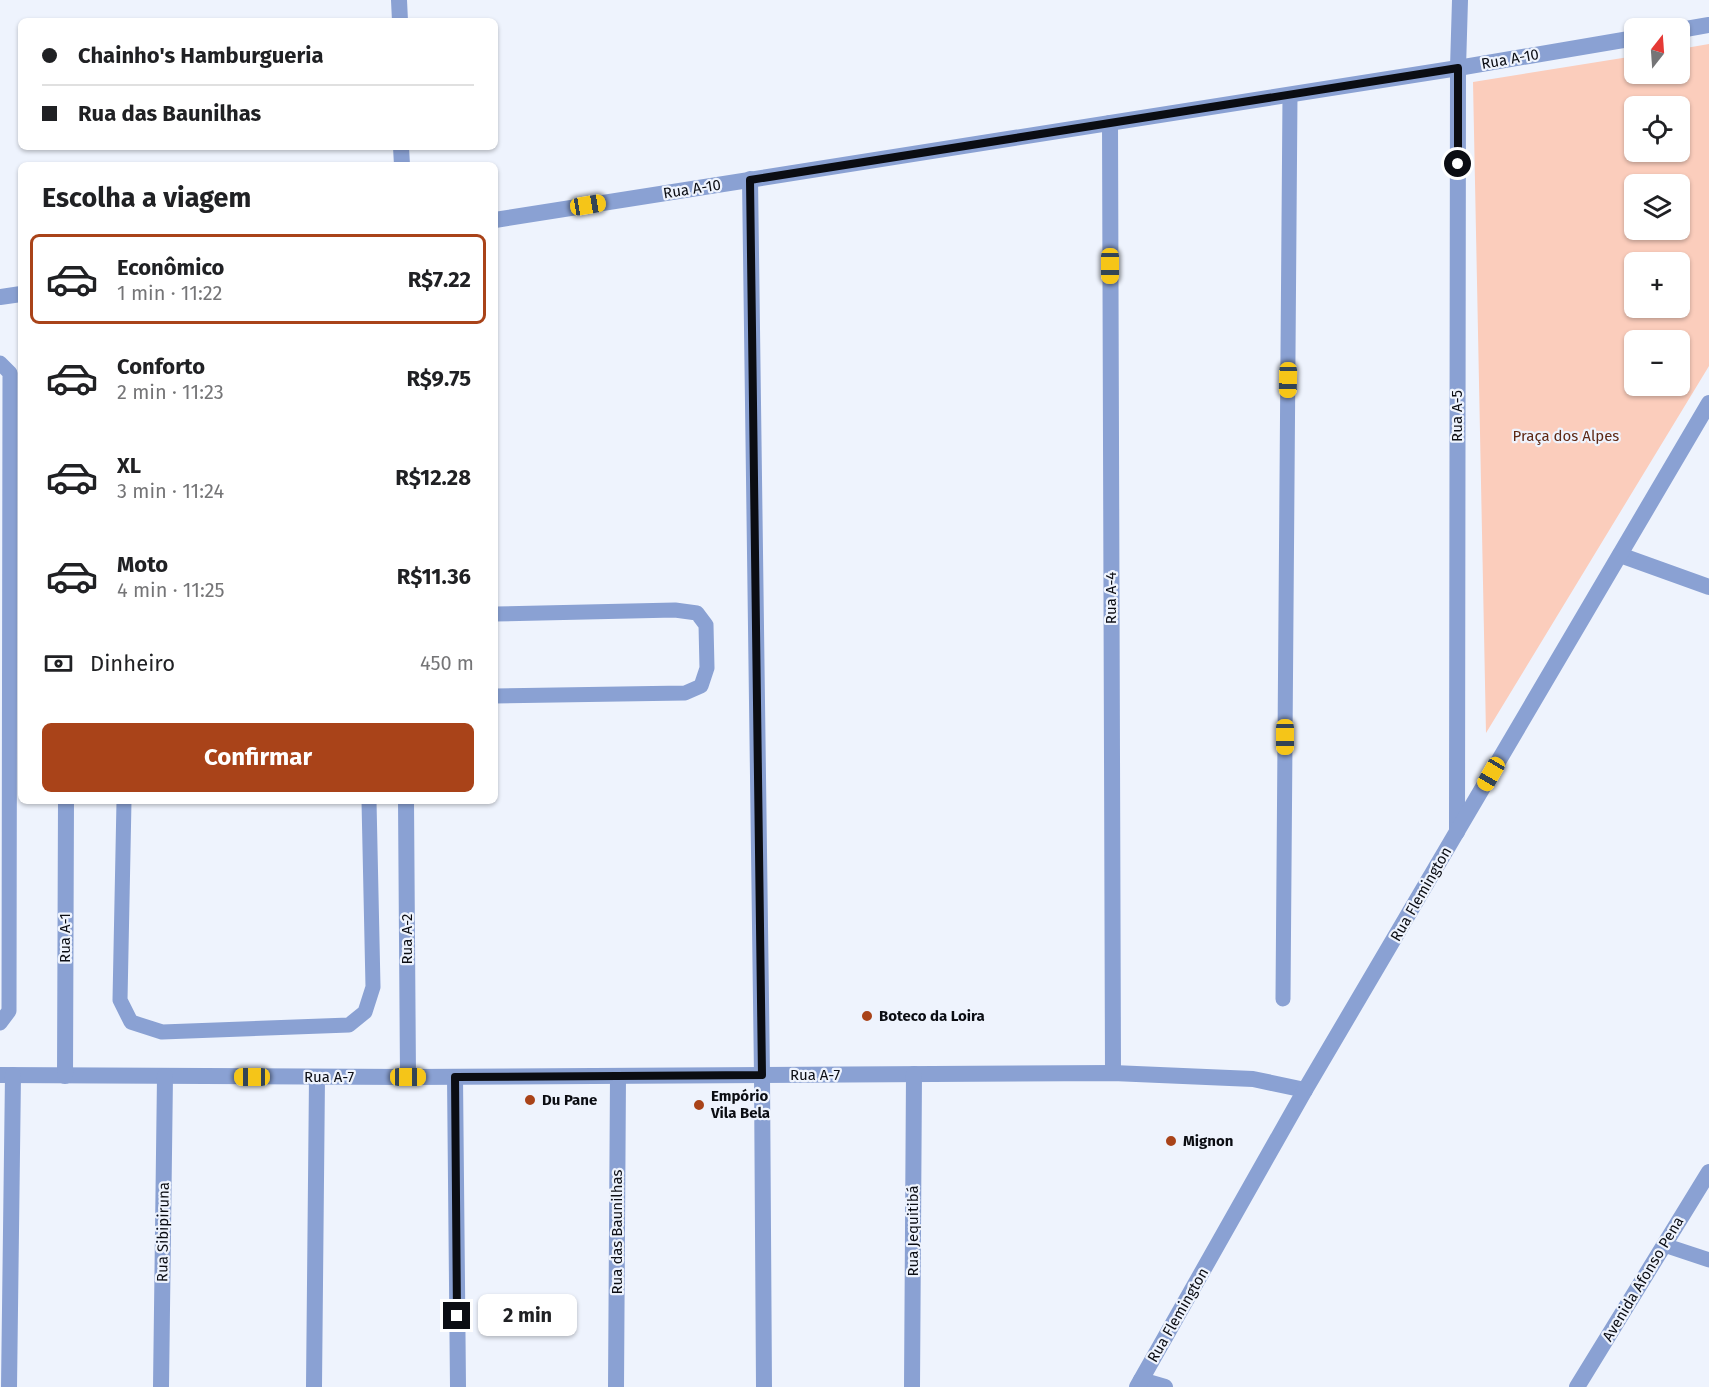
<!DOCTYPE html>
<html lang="pt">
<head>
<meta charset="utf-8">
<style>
	:root { --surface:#fff; --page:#f2f2f2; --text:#202124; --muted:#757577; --line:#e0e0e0; --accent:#a94319 }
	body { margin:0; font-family:"Fira Sans",sans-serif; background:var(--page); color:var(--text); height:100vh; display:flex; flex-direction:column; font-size:22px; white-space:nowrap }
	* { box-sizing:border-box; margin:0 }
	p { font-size:20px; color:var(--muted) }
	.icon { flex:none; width:33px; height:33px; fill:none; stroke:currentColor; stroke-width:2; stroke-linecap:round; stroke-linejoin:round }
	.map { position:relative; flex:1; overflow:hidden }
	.sheet { position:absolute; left:18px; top:162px; width:480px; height:642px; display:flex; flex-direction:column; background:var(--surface); border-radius:9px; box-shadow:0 2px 4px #0004 }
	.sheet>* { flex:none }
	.top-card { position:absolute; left:18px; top:18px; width:480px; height:132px; border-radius:9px; box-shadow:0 2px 4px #0004; display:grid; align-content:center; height:132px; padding:0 24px; background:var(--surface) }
	.needle { width:39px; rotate:17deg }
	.tools { position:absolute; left:1624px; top:18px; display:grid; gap:12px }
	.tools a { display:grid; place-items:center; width:66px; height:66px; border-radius:9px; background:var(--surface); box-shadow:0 2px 4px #0004; font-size:30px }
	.end { position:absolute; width:27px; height:27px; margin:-14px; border:8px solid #0b0d13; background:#fff; box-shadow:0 0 0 3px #fff }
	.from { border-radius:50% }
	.bubble { position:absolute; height:42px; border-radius:9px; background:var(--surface); box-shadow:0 2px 4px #0004; font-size:20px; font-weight:700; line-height:42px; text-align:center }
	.car { position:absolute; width:18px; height:36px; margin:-18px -9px; border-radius:8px; box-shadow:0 0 4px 2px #0007; background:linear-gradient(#f5c518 24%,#345 0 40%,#f5c518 0 76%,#345 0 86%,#f5c518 0) }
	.top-card b { display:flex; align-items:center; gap:21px; height:57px; font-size:22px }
	.top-card b+b { border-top:2px solid var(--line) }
	.top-card i { width:15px; height:15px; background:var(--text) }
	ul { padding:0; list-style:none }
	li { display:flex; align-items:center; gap:18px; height:90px; margin:0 12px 9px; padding:0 12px; border:3px solid transparent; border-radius:9px }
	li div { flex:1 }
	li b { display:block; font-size:22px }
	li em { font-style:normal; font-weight:700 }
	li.current { border-color:var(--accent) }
	li>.icon { width:54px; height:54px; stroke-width:1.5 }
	h2 { padding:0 24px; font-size:27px; line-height:72px }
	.pay { display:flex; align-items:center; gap:15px; height:66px; padding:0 24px; font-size:22px }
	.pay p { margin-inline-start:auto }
	.action { display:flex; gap:12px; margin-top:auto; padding:12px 24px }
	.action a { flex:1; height:69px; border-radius:9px; background:var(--accent); color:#fff; font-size:24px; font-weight:700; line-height:69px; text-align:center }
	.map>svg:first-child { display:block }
	.green { fill:#fbcdbc; fill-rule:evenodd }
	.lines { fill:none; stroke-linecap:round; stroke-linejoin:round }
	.service { stroke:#8aa1d3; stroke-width:15 }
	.minor { stroke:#8aa1d3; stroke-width:16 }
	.tertiary { stroke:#8aa1d3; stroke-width:16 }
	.route { stroke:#0b0d13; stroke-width:8 }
	.poi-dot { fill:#a94319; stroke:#eef3fd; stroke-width:2 }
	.labels { text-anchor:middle; stroke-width:4.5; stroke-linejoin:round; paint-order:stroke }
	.street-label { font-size:15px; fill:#0b0d13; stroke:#eef3fd }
	.park-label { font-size:15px; fill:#5e2814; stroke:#eef3fd }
	.poi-label { font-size:15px; font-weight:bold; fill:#0b0d13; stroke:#eef3fd; text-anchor:start }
</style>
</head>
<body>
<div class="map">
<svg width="1709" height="1387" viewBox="0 0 1709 1387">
	<rect width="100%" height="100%" fill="#eef3fd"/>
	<!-- green -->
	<path class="green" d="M1709,44V366L1486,733L1473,82L1635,56V74H1680V49ZM1635,106H1680V152H1635ZM1635,184H1680V230H1635ZM1635,262H1680V308H1635ZM1635,340H1680V386H1635Z"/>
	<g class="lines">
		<!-- service -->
		<g class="service">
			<polyline points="0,363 10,373 9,1011 0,1023"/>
			<polyline points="495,614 675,610 697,613 706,625 707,668 701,686 685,693 495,696"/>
			<polyline points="124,801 120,1000 131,1022 162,1032 349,1025 365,1012 373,987 369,801"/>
			<polyline points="1283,999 1290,95"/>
			<polyline points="1664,1245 1709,1260"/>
		</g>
		<!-- minor -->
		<g class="minor">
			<polyline points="399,0 400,21"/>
			<polyline points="1680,30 1709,25"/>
			<polyline points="1110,123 1113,1073"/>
			<polyline points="401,147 402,165"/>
			<polyline points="750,179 762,1075 764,1387"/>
			<polyline points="495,220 1458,68 1635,38"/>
			<polyline points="0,297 21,294"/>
			<polyline points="1620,555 1709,587"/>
			<polyline points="406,801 408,1077"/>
			<polyline points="1457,832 1458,68 1460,0"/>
			<polyline points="0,1075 408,1077 1113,1073 1253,1079 1305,1090"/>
			<polyline points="65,1076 66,801"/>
			<polyline points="455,1077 458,1387"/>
			<polyline points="1141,1380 1165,1387"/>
			<polyline points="9,1387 13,1075"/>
			<polyline points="161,1387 165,1076"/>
			<polyline points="314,1387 317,1077"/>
			<polyline points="616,1387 618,1076"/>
			<polyline points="912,1387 914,1074"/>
			<polyline points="1577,1387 1709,1172"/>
		</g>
		<!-- tertiary -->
		<polyline class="tertiary" points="1137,1387 1305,1090 1709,403"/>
	</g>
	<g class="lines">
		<!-- route -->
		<polyline class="route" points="457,1316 455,1077 762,1075 750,180 1458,68 1458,164"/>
	</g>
	<!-- markers -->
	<g class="poi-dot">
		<circle cx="867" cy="1016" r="6"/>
		<circle cx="530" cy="1100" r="6"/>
		<circle cx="699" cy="1105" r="6"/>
		<circle cx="1171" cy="1141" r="6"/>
	</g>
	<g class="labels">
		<!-- street labels -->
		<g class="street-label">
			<text transform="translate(1510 59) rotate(-10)" y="5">Rua A-10</text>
			<text transform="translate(692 189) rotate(-9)" y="5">Rua A-10</text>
			<text transform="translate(1457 416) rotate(-90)" y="5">Rua A-5</text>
			<text transform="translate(1111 598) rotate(-90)" y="5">Rua A-4</text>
			<text transform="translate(1421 894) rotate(-60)" y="5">Rua Flemington</text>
			<text transform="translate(65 938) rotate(-90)" y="5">Rua A-1</text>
			<text transform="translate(407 939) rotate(-90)" y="5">Rua A-2</text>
			<text x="815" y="1080">Rua A-7</text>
			<text x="329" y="1082">Rua A-7</text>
			<text transform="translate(913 1231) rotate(-90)" y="5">Rua Jequitibá</text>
			<text transform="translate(163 1232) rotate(-89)" y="5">Rua Sibipiruna</text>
			<text transform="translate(617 1232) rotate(-90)" y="5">Rua das Baunilhas</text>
			<text transform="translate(1643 1279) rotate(-59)" y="5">Avenida Afonso Pena</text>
			<text transform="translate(1178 1315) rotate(-60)" y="5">Rua Flemington</text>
		</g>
		<!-- park labels -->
		<g class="park-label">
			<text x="1566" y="441">Praça dos Alpes</text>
		</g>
		<!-- poi labels -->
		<g class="poi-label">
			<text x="879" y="1021">Boteco da Loira</text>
			<text x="711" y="1101">Empório<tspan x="711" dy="17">Vila Bela</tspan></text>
			<text x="542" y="1105">Du Pane</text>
			<text x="1183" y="1146">Mignon</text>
		</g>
	</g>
</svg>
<div class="tools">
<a><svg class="needle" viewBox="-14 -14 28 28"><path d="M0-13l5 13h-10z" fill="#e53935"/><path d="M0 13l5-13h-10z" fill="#757577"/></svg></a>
<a><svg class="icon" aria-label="locate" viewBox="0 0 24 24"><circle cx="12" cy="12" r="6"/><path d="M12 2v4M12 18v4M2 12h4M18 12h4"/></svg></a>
<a><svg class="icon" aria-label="layers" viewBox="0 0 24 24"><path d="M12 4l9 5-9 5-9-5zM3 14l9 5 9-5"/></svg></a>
<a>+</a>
<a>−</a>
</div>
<i class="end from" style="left:1458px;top:164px"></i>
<i class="end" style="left:457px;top:1316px"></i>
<div class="bubble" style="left:478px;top:1294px;width:99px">2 min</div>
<i class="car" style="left:588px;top:205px;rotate:81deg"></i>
<i class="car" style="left:1110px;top:266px;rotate:180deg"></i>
<i class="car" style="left:1288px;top:380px;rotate:181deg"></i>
<i class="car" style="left:1285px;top:737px;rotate:180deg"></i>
<i class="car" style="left:1491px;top:774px;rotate:210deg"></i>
<i class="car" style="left:252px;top:1077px;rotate:270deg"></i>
<i class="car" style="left:408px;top:1077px;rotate:90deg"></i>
<div class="top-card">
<b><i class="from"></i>Chainho's Hamburgueria</b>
<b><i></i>Rua das Baunilhas</b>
</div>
<section class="sheet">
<h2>Escolha a viagem</h2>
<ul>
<li class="current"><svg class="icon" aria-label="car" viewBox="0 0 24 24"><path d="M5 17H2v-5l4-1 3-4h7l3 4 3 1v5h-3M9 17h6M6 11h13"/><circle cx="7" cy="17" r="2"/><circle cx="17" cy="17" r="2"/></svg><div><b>Econômico</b><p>1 min · 11:22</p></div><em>R$7.22</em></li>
<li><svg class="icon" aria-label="car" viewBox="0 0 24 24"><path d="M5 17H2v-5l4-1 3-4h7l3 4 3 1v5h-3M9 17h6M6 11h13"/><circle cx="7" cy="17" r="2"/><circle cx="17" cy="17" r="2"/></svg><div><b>Conforto</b><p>2 min · 11:23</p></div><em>R$9.75</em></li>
<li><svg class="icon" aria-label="car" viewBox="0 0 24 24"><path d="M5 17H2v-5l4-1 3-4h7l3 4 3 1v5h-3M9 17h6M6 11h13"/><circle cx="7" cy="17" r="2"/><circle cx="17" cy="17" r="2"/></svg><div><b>XL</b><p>3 min · 11:24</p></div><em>R$12.28</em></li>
<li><svg class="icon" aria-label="car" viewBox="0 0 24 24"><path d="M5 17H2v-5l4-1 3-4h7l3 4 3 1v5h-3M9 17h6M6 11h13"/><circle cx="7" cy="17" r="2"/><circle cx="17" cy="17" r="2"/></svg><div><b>Moto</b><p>4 min · 11:25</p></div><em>R$11.36</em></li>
</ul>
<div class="pay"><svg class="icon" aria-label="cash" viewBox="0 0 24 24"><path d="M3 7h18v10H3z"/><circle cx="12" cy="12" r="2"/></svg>Dinheiro<p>450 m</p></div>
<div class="action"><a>Confirmar</a></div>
</section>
</div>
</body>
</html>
